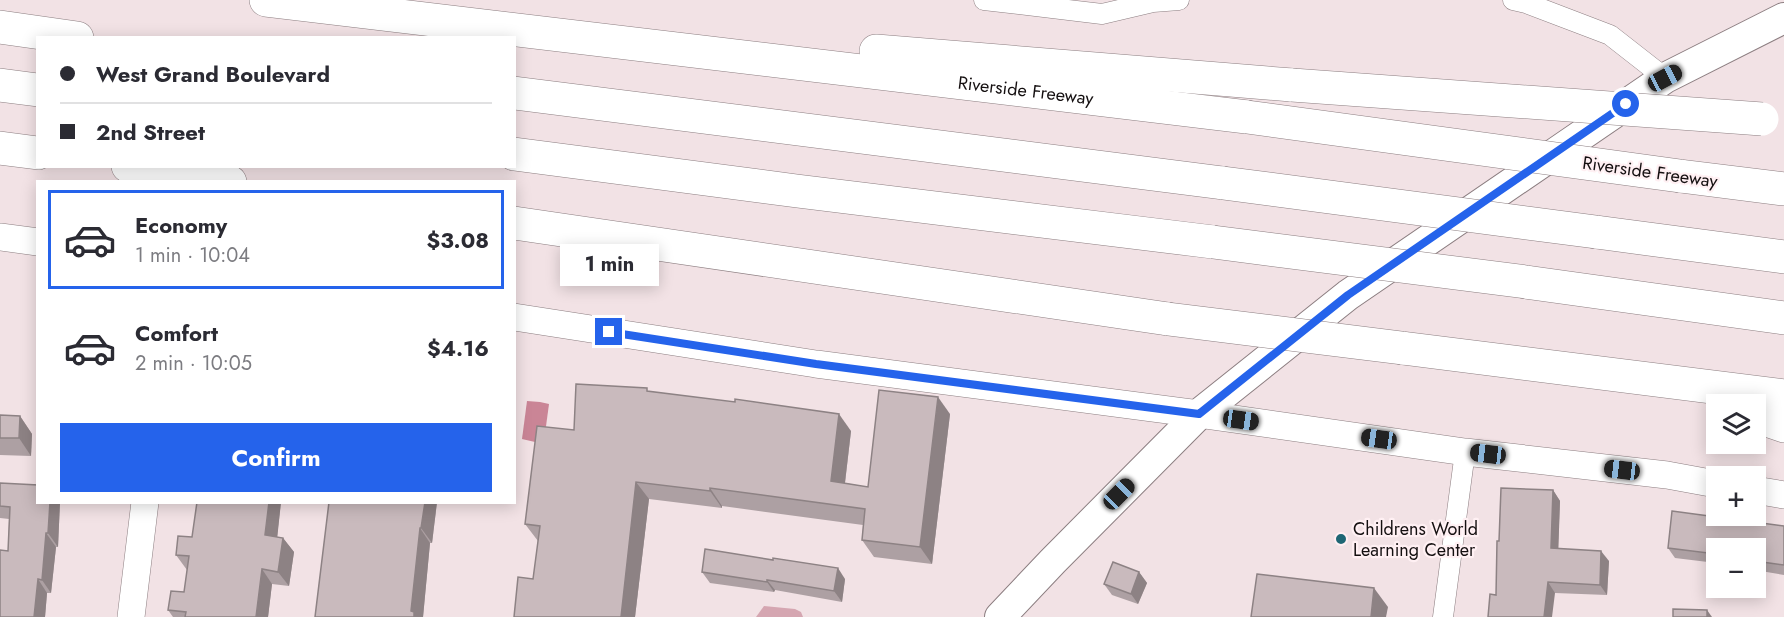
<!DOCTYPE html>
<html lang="en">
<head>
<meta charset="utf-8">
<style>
	:root { --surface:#fff; --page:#f7f7f7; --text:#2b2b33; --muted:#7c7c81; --line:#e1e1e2; --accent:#2563eb }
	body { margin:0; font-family:Jost,sans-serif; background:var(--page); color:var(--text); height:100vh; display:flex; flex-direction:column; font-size:22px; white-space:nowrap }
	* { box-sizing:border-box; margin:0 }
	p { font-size:20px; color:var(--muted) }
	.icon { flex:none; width:33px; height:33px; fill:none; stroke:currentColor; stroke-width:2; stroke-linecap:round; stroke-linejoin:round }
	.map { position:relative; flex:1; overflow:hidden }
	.panel { position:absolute; left:36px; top:180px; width:480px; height:324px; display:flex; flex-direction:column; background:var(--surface); border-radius:0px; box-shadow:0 3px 15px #0003 }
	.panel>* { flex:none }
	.hud { position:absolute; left:36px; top:36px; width:480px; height:132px; border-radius:0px; box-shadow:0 3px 15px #0003; display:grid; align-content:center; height:132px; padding:0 24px; background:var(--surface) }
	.fabs { position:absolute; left:1706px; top:394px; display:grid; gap:12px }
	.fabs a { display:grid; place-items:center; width:60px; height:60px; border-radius:0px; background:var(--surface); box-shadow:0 3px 15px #0003; font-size:30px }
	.end { position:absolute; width:27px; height:27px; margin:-14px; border:8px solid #2563eb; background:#fff; box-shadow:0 0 0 3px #fff }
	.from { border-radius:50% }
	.bubble { position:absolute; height:42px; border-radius:0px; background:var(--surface); box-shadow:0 3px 15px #0003; font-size:20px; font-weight:700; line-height:42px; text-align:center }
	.car { position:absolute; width:18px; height:36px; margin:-18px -9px; border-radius:8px; box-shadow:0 0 4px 2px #0007; background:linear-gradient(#222 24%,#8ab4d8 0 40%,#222 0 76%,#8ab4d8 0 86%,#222 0) }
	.hud b { display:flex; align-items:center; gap:21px; height:57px; font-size:22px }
	.hud b+b { border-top:2px solid var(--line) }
	.hud i { width:15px; height:15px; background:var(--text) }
	ul { padding:10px 0 0; list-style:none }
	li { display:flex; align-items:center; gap:18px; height:99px; margin:0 12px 9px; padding:0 12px; border:3px solid transparent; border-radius:0px }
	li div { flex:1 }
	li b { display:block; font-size:22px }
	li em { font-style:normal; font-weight:700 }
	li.active { border-color:var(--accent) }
	li>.icon { width:54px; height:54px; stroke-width:1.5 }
	.cta { display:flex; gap:12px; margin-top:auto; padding:12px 24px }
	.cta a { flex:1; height:69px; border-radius:0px; background:var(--accent); color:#fff; font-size:24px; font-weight:700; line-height:69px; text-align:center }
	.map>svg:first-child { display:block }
	.green { fill:#d5a6b1 }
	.water { fill:#ca8596 }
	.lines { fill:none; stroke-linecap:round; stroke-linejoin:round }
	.street-casing { stroke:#8c7e81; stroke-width:21 }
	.secondary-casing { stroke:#8c7e81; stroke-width:28 }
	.primary-casing { stroke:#8c7e81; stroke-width:32 }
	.highway-casing { stroke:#8c7e81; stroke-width:34 }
	.street { stroke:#fff; stroke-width:20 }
	.secondary { stroke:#fff; stroke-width:27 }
	.primary { stroke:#fff; stroke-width:30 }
	.highway { stroke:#fff; stroke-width:33 }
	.highway-bridge-casing { stroke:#8c7e81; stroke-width:34; stroke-linecap:butt }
	.highway-bridge { stroke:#fff; stroke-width:33 }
	.wall { fill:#ada0a3 }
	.shaded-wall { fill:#8d8284 }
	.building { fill:#c9babd; stroke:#8d8284; stroke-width:1.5 }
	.route { stroke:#2563eb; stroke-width:8 }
	.poi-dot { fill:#1e6674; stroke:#fff0f3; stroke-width:2 }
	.labels { text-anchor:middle; stroke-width:4.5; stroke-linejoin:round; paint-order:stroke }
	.street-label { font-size:18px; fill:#140f10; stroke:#fff0f3 }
	.poi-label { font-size:18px; fill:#140f10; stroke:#fff0f3; text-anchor:start }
</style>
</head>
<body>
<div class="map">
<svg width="1784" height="617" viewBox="0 0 1784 617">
	<rect width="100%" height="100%" fill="#f2e2e5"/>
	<!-- green -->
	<polygon class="green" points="764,606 795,609 801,612 803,617 756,617"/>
	<!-- water -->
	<polygon class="water" points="527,401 540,402 549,404 544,441 535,442 522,439"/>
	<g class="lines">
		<defs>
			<g id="street">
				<polyline points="984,0 1102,14 1153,2 1179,0"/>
				<polyline points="1513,0 1526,3 1610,35 1665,78"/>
				<polyline points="1443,617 1465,452"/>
			</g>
			<g id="secondary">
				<polyline points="0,237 38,242"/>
				<polyline points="514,317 816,364 1199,414 1465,452 1667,475 1716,484"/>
				<polyline points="1755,490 1784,495"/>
				<polyline points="131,617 145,502"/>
			</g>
			<polyline id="primary" points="1000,617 1053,561 1199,414 1348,295 1665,78 1784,18"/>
			<g id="highway">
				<path id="s1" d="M266,0L1247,117"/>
				<polyline points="0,27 77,38"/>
				<polyline points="876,51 1292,85"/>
				<polyline points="0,85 38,90"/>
				<polyline points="514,93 1223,183"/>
				<polyline points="0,148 38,153"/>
				<polyline points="514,154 797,191 1213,242"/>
				<polyline points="128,166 230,182"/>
				<polyline points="1680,176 1784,189"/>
				<polyline points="514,223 1168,319"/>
				<polyline points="1596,232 1784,257"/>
				<polyline points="1526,282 1784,318"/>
				<polyline points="1402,348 1784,396"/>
				<polyline points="1755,416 1784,426"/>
			</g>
		</defs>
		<!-- street casing -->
		<use href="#street" class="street-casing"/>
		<!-- secondary casing -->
		<use href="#secondary" class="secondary-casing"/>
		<!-- primary casing -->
		<use href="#primary" class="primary-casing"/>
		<!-- highway casing -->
		<use href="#highway" class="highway-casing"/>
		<!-- street -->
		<use href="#street" class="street"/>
		<!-- secondary -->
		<use href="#secondary" class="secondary"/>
		<!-- primary -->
		<use href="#primary" class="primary"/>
		<!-- highway -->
		<use href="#highway" class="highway"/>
		<defs>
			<g id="highway-bridge">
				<polyline points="1292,85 1762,119"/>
				<polyline points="1247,117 1680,176"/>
				<polyline points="1223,183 1596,232"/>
				<polyline points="1213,242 1526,282"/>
				<polyline points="1168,319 1402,348"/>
			</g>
		</defs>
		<!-- highway-bridge casing -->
		<use href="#highway-bridge" class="highway-bridge-casing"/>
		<!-- highway-bridge -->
		<use href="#highway-bridge" class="highway-bridge"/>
	</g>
	<!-- wall -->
	<g class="wall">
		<polygon points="648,391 851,431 845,483 868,487 950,414 932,564 874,557 862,540 863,525 722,506 722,508 649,499 635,617 514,617 533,579 538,541 525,524 574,430"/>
		<polygon points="0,415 20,416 32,434 31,456 0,455"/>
		<polygon points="0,483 38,502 60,502 58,547 56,547 51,593 47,593 45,617 0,617 8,551 9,519 0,518"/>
		<polygon points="1553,490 1560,501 1558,549 1609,561 1607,595 1555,593 1496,595"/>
		<polygon points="197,502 281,502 277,537 283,538 294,552 289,586 272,584 268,617 173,617 168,610 184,592 187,570 176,555 192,537"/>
		<polygon points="329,502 437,502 432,543 430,543 423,617 315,617"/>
		<polygon points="1784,526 1784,575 1755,570 1755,549 1716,549 1716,563 1675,558 1668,548"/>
		<polygon points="702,572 845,579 842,602 775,590 774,592 710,583"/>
		<polygon points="1139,572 1147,583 1138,604 1112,595 1104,584"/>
	</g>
	<!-- shaded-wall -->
	<g class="shaded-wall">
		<polygon points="938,397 950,414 932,564 920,547"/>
		<polygon points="839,414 851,431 843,499 831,481"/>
		<polygon points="20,416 32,434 31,456 19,438"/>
		<polygon points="636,482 649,499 635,617 621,617"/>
		<polygon points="710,488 722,506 722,508 710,491"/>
		<polygon points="1553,490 1560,501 1558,559 1551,548"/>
		<polygon points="50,502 60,502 58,547 48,533"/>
		<polygon points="269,502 281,502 276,549 265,535"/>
		<polygon points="425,502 437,502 432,543 421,528"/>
		<polygon points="420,528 430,543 423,617 414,617 411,611"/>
		<polygon points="46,533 56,547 51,593 42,580"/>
		<polygon points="283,538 294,552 289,586 278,572"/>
		<polygon points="1601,551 1609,561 1607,595 1600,585"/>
		<polygon points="838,568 845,579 842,602 834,591"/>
		<polygon points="262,569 272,584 268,617 256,617"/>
		<polygon points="1139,572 1147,583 1138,604 1131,594"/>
		<polygon points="38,579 47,593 45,617 34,617"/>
		<polygon points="767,580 775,590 774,592 767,582"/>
		<polygon points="1548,582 1555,593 1552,617 1544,617"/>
		<polygon points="1374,588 1388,607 1386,617 1371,617"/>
		<polygon points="1707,610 1712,617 1707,617"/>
	</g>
	<!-- building -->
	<g class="building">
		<polygon points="576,384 647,388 647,391 735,402 735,399 839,414 831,481 868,487 879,390 938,397 920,547 862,540 865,509 710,488 710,491 636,482 621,617 514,617 518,577 533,579 540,526 525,524 537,426 574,430"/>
		<polygon points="0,415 20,416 19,438 0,438"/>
		<polygon points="0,483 38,485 38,502 50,502 48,533 46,533 42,580 38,579 34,617 0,617 0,550 8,551 10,507 0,506"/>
		<polygon points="1501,488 1553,490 1551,548 1601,551 1600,585 1548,582 1544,617 1488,617 1490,594 1496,595 1497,541 1499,541"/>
		<polygon points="197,502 269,502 265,535 283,538 278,572 262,569 256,617 185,617 186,612 168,610 171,591 184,592 189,556 176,555 178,536 192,537"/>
		<polygon points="329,502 425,502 421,528 420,528 411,611 414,612 414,617 315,617"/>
		<polygon points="1672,511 1784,526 1784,565 1755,561 1755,549 1716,549 1716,554 1668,548"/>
		<polygon points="705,549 773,560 773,558 838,568 834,591 767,580 767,582 702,572"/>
		<polygon points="1113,562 1139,572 1131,594 1104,584"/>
		<polygon points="1257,574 1374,588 1371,617 1251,617"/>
		<polygon points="1673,609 1707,610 1707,617 1673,617"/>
	</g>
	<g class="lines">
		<!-- route -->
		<polyline class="route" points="609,332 816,364 1199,414 1348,295 1626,104"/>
	</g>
	<!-- markers -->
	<circle class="poi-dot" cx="1341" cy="539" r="6"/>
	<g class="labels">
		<!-- street labels -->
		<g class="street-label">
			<text dy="6" stroke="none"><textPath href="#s1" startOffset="765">Riverside Freeway</textPath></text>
			<text transform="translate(1650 172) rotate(8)" y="6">Riverside Freeway</text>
		</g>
		<!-- poi labels -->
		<g class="poi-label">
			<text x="1353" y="535">Childrens World<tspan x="1353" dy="21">Learning Center</tspan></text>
		</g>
	</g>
</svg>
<div class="fabs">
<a><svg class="icon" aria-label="layers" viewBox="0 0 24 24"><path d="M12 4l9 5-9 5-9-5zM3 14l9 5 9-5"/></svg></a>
<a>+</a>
<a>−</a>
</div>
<i class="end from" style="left:1626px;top:104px"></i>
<i class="end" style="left:609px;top:332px"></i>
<div class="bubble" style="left:560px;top:244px;width:99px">1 min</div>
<i class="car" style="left:1665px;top:78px;rotate:62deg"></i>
<i class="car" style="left:1241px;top:420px;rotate:98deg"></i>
<i class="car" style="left:1379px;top:439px;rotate:278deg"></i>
<i class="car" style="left:1488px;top:454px;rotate:277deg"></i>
<i class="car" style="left:1622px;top:470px;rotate:277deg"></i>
<i class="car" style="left:1119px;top:494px;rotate:45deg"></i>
<div class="hud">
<b><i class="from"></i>West Grand Boulevard</b>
<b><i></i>2nd Street</b>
</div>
<section class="panel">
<ul>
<li class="active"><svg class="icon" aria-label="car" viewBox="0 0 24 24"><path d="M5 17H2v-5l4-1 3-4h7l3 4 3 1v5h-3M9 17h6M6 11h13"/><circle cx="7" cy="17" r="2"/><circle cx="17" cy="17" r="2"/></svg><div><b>Economy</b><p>1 min · 10:04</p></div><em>$3.08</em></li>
<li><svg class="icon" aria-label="car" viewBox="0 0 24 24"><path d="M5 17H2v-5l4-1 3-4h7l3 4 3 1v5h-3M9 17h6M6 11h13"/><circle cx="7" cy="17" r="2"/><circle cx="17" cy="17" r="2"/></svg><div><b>Comfort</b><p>2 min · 10:05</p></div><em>$4.16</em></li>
</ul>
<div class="cta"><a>Confirm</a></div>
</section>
</div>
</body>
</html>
